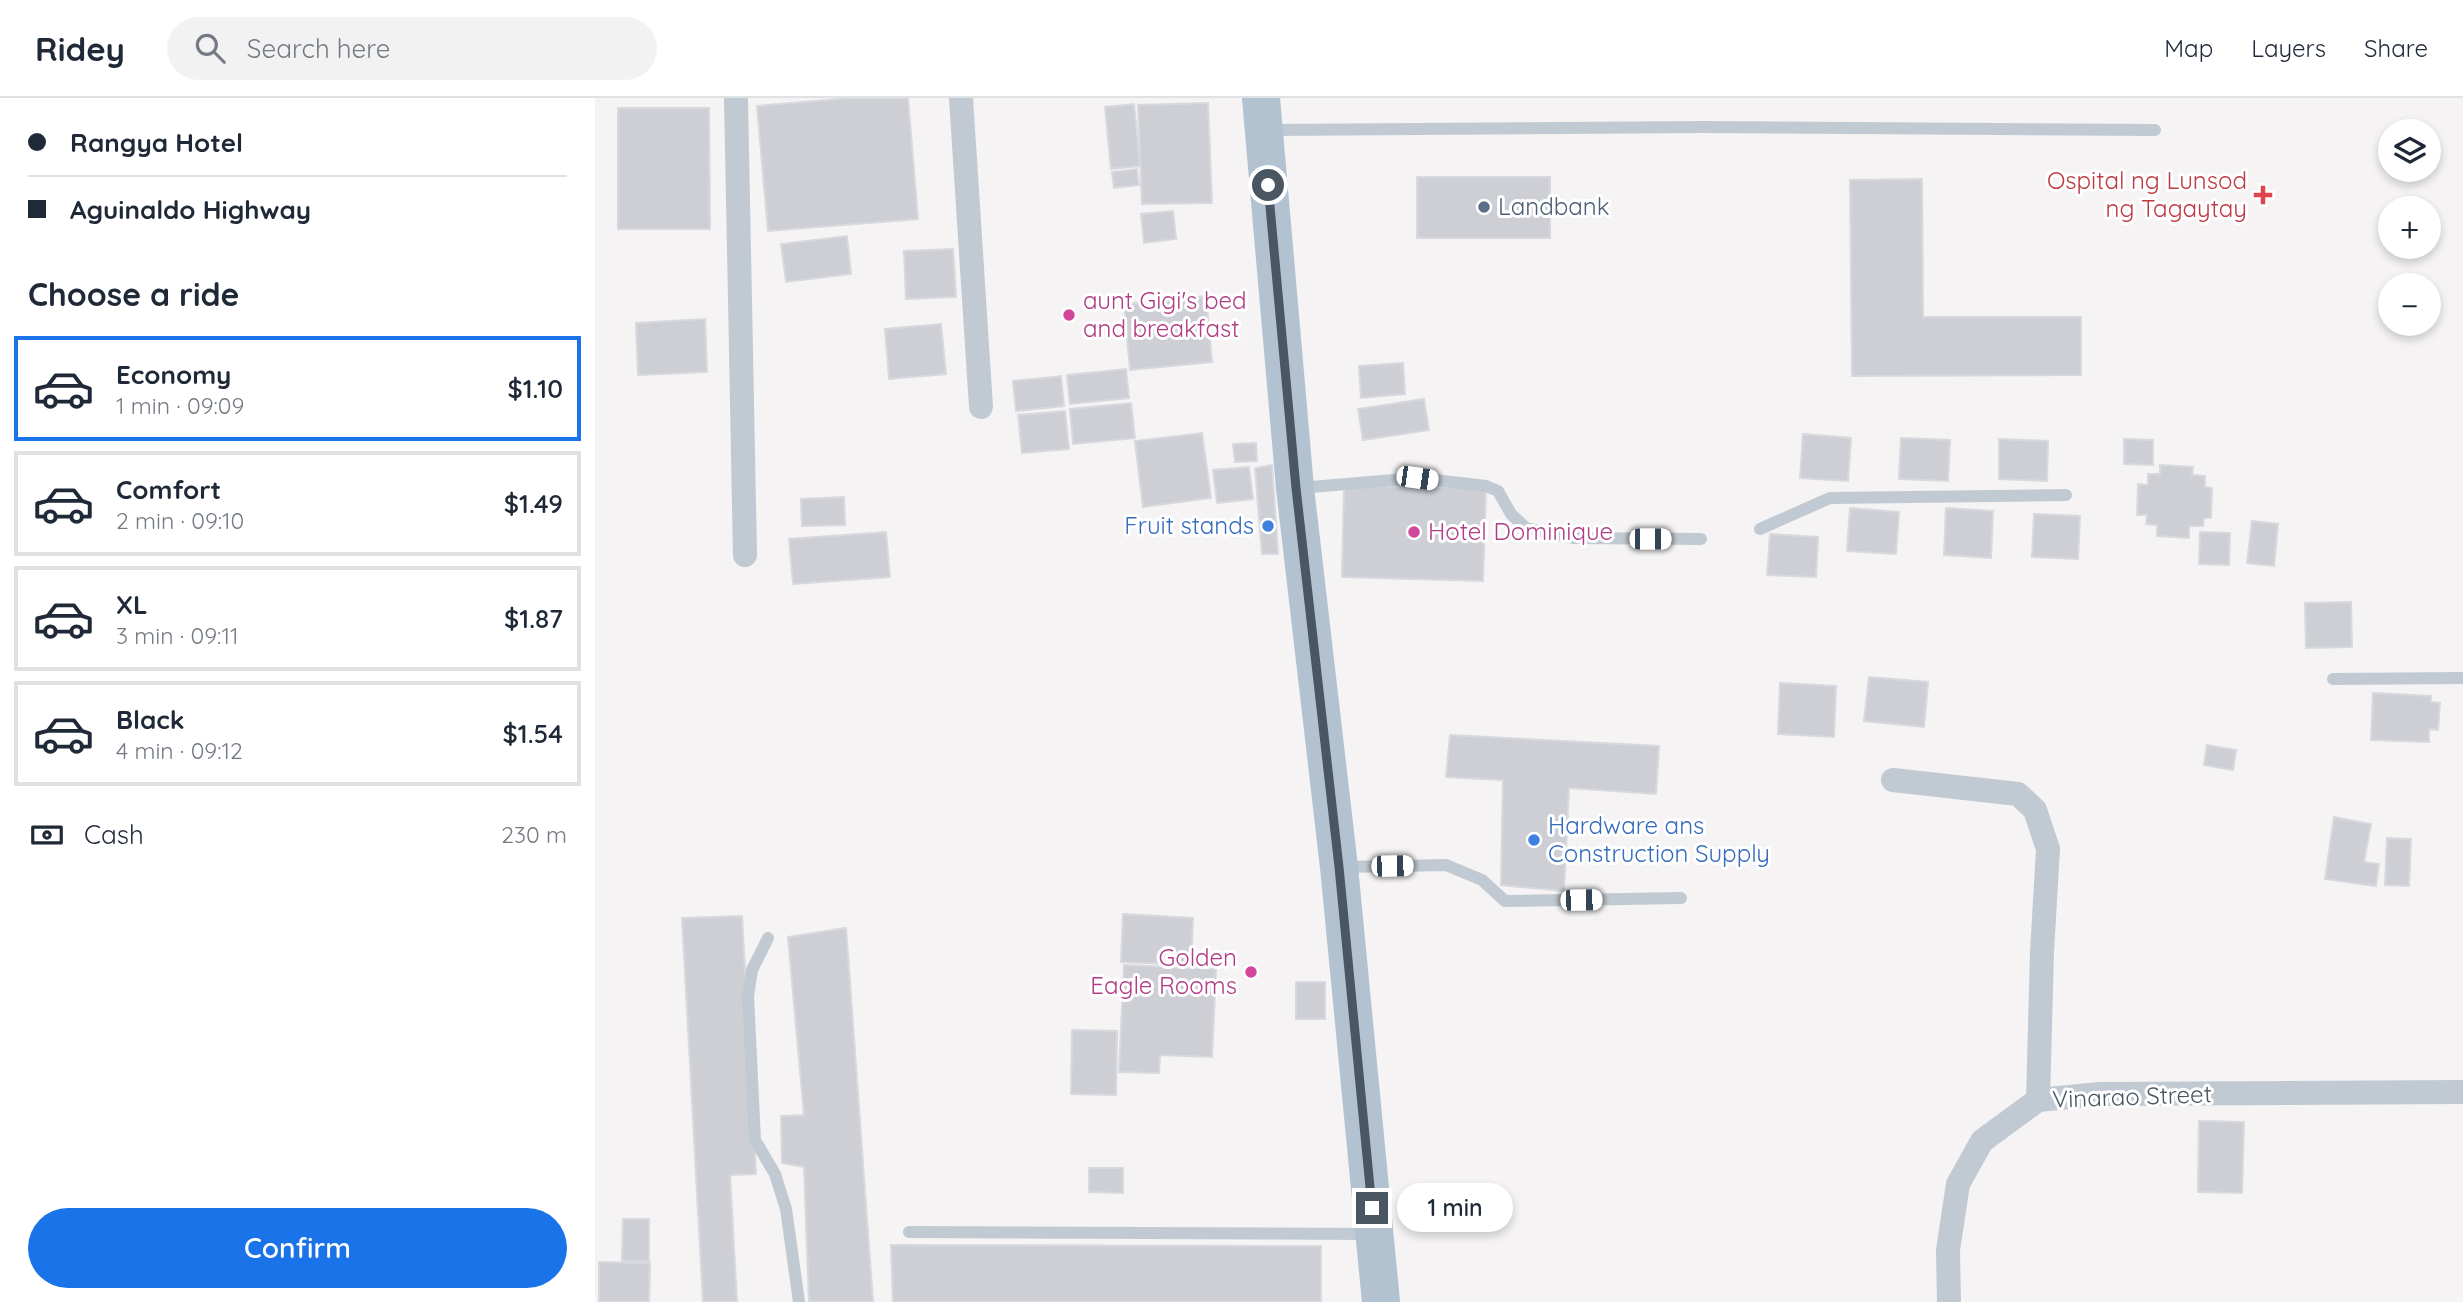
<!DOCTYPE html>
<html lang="en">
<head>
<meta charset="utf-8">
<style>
	:root { --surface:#fff; --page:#f2f2f3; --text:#1f2937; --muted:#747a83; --line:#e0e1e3; --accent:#1a73e8 }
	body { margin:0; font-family:Quicksand,sans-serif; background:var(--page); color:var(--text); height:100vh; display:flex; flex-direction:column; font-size:26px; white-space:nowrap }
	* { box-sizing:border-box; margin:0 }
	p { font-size:23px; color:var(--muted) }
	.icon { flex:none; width:38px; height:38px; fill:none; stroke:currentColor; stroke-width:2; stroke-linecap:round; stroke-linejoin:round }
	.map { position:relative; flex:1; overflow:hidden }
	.side { display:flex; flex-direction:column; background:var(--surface); width:595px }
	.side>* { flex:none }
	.guide { display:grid; align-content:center; height:154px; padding:0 28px; background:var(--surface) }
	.controls { position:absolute; left:1783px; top:21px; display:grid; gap:14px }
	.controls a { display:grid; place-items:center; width:63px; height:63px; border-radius:50%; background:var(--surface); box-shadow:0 4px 10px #0003; font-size:35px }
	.end { position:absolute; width:32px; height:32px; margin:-16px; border:9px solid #4a5661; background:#fff; box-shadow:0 0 0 4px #fff }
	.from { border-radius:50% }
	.bubble { position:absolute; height:49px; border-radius:24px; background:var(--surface); box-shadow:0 4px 10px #0003; font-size:23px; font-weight:600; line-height:49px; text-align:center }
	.car { position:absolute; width:21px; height:42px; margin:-21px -10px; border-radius:9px; box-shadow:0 0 5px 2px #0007; background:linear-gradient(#fff 24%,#345 0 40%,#fff 0 76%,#345 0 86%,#fff 0) }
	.guide b { display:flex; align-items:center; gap:24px; height:66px; font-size:26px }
	.guide b+b { border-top:2px solid var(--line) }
	.guide i { width:18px; height:18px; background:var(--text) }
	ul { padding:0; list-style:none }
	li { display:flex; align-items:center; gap:21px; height:105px; margin:0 14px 10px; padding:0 14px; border:4px solid var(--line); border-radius:0px }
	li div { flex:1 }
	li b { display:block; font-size:26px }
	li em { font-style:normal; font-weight:600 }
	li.selected { border-color:var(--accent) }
	li>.icon { width:63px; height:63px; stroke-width:1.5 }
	h2 { padding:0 28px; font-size:32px; line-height:84px }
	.pay { display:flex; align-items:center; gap:18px; height:77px; padding:0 28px; font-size:26px }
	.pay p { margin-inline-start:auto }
	.primary-button { display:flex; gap:14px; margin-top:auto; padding:14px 28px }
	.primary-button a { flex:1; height:80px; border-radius:42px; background:var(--accent); color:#fff; font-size:28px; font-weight:600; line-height:80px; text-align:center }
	header { display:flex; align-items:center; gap:42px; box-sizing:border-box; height:98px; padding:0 35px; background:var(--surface); border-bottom:2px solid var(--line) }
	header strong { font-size:33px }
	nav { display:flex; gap:38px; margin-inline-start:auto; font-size:24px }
	.search { width:490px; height:63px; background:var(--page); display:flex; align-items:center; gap:18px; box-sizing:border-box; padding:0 24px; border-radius:38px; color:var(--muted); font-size:26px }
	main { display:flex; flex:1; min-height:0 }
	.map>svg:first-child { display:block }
	.building { fill:#cdcfd5; stroke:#d7d9de; stroke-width:2 }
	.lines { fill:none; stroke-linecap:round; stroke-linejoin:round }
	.service { stroke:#c1cad2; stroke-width:12 }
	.minor { stroke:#c1cad2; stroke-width:24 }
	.primary { stroke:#b3c2d1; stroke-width:38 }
	.route { stroke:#4a5661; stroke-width:9 }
	.health-dot { fill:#e0444e; stroke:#fff; stroke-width:2.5 }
	.service-dot { fill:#5c6f8a; stroke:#fff; stroke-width:2.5 }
	.hotel-dot { fill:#d1479c; stroke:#fff; stroke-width:2.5 }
	.shop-dot { fill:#3f7fe0; stroke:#fff; stroke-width:2.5 }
	.labels { text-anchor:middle; stroke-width:6; stroke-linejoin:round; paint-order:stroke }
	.health-label { font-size:24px; fill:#be3a42; stroke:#fff; text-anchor:end }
	.service-label { font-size:24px; fill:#4e5e75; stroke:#fff; text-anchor:start }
	.hotel-label { font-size:24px; fill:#b23c85; stroke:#fff; text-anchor:start }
	.shop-label { font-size:24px; fill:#366cbe; stroke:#fff; text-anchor:end }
	.street-label { font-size:24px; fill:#4a5661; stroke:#fff }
</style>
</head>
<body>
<header>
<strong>Ridey</strong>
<div class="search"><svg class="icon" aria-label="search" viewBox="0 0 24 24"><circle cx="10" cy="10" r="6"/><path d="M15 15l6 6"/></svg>Search here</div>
<nav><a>Map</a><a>Layers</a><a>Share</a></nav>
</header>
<main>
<section class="side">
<div class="guide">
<b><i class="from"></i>Rangya Hotel</b>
<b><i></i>Aguinaldo Highway</b>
</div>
<h2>Choose a ride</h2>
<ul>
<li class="selected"><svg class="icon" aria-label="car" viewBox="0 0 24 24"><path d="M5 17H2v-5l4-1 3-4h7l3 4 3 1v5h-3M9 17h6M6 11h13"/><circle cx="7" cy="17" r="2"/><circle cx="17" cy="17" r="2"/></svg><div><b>Economy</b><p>1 min · 09:09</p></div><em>$1.10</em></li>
<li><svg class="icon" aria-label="car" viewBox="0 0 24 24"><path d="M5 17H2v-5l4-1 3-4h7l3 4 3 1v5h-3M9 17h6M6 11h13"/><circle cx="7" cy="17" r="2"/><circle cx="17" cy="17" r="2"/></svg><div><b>Comfort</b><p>2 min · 09:10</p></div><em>$1.49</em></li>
<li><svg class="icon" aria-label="car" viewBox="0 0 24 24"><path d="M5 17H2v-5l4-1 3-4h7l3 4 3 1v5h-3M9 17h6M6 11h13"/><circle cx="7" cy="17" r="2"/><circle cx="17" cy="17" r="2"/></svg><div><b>XL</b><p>3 min · 09:11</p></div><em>$1.87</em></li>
<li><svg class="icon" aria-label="car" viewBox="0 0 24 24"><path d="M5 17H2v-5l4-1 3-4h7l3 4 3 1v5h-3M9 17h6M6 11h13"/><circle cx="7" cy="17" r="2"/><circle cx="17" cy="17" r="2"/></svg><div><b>Black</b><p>4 min · 09:12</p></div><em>$1.54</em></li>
</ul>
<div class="pay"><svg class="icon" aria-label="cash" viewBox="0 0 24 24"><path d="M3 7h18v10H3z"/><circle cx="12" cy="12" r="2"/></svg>Cash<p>230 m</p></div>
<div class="primary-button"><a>Confirm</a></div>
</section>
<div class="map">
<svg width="1868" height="1204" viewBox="0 0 1868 1204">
	<rect width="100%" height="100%" fill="#f5f3f3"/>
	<!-- building -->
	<g class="building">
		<polygon points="256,0 313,0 323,121 173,133 162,8"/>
		<polygon points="613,5 617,105 547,106 543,7"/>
		<polygon points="539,6 545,68 516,71 510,9"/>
		<polygon points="23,10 114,10 115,131 23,131"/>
		<polygon points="542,71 544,87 519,90 517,74"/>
		<rect x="822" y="79" width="133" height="61"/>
		<polygon points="1327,81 1328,219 1486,219 1486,277 1257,278 1255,82"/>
		<polygon points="578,113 581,141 549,145 546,116"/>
		<polygon points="252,138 256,176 191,184 186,146"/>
		<polygon points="358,151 361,199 311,201 309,153"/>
		<polygon points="611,198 617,264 535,272 529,206"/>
		<polygon points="110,221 112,274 43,277 41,225"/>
		<polygon points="346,226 351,276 294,281 290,231"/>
		<polygon points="808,265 810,296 766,300 764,268"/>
		<polygon points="531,271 534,300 475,306 472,277"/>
		<polygon points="466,278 469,308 421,313 418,283"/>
		<polygon points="829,301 834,332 768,342 763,311"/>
		<polygon points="536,305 540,340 478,346 475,311"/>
		<polygon points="470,313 474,351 427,355 423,317"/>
		<polygon points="607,335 616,400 548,409 540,343"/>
		<polygon points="1208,336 1256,340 1253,383 1205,380"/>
		<polygon points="1306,340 1355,342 1353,383 1304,381"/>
		<polygon points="1404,341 1453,343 1452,383 1404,381"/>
		<polygon points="1529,341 1558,342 1558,367 1529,366"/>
		<polygon points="661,345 662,363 640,364 638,346"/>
		<polygon points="677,367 683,456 667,456 660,370"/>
		<polygon points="1565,367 1598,369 1597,377 1610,378 1610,389 1617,390 1616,420 1609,420 1608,428 1594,428 1594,440 1562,438 1562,427 1551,426 1552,417 1542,417 1543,386 1553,387 1553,376 1565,376"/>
		<polygon points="654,369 658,401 622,405 618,372"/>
		<polygon points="749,388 891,389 888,483 747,479"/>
		<polygon points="249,399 250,427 207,428 206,401"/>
		<polygon points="1255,410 1304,414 1301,456 1252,453"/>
		<polygon points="1351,410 1398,413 1396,460 1349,457"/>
		<polygon points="1439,416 1485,418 1483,461 1437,459"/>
		<polygon points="1657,423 1683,426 1679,468 1652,465"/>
		<polygon points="291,434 295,479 198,486 194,441"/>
		<polygon points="1605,434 1635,435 1634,467 1604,466"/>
		<polygon points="1175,436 1223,439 1221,479 1172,477"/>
		<polygon points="1756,504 1757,549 1711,550 1710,505"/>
		<polygon points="1274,579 1333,584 1329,629 1269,623"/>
		<polygon points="1185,585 1241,588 1239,639 1183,636"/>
		<polygon points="1778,595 1836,598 1836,604 1845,605 1843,632 1834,631 1834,644 1776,642"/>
		<polygon points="855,637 1064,648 1061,696 974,690 969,793 906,787 908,682 851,679"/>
		<polygon points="1612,647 1641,652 1638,672 1609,667"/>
		<polygon points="1739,719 1776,726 1769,764 1784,766 1781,788 1730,781"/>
		<polygon points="1792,740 1816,741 1814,788 1790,787"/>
		<polygon points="528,816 598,820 596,867 526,864"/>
		<polygon points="147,818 161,1076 135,1077 142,1204 108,1204 87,820"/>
		<polygon points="251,830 278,1204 214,1204 209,1069 187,1065 186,1018 209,1017 193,839"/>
		<polygon points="529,867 621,871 617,959 565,957 564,975 524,974"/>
		<rect x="701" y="884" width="29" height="37"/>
		<polygon points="477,932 522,933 521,997 476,996"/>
		<polygon points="1604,1023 1649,1024 1647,1095 1603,1094"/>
		<polygon points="494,1070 528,1070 528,1095 494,1094"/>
		<polygon points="28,1121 54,1121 54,1163 27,1163"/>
		<polygon points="296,1147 726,1148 726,1204 298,1204"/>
		<polygon points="4,1164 55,1165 54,1204 4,1204"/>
	</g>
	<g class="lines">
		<!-- service -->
		<g class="service">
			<polyline points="672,32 1108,29 1560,32"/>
			<polyline points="704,390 823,380 891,388 903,393 916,416 931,430 978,440 1106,441"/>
			<polyline points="1165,431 1235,400 1471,397"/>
			<polyline points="1738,581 1868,580"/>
			<polyline points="747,769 851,767 887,782 910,803 1086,800"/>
			<polyline points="173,840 157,872 153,898 160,1042 180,1076 191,1111 204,1204"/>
			<polyline points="314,1134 776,1136"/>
		</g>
		<!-- minor -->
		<g class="minor">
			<polyline points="141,0 150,457"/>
			<polyline points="366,0 386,309"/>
			<polyline points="1298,682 1423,696 1440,712 1453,751 1447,854 1443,1002"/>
			<polyline points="1354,1204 1353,1152 1363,1086 1387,1043 1443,1002 1505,996 1868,994"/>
		</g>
		<!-- primary -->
		<polyline class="primary" points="666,0 700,390 744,769 786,1204"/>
	</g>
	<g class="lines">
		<!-- route -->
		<polyline class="route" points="673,87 701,390 744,769 777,1110"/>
	</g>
	<!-- markers -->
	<path class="health-dot" d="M1664.5 86.5h7v7h7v7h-7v7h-7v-7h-7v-7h7z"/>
	<circle class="service-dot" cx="889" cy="109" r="7"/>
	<g class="hotel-dot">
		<circle cx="474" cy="217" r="7"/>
		<circle cx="819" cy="434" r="7"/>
		<circle cx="656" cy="874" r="7"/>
	</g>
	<g class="shop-dot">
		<circle cx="673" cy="428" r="7"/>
		<circle cx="939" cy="742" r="7"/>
	</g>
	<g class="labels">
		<!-- health labels -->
		<g class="health-label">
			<text x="1652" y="91">Ospital ng Lunsod<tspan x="1652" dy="28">ng Tagaytay</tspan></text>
		</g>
		<!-- service labels -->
		<g class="service-label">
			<text x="903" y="117">Landbank</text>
		</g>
		<!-- hotel labels -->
		<g class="hotel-label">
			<text x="488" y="211">aunt Gigi's bed<tspan x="488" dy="28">and breakfast</tspan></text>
			<text x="833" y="442">Hotel Dominique</text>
			<text x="642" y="868" text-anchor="end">Golden<tspan x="642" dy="28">Eagle Rooms</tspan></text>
		</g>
		<!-- shop labels -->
		<g class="shop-label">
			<text x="659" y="436">Fruit stands</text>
			<text x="953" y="736" text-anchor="start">Hardware ans<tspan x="953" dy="28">Construction Supply</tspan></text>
		</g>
		<!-- street labels -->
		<g class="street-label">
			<text transform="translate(1537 999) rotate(-2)" y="8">Vinarao Street</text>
		</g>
	</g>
</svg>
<div class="controls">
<a><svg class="icon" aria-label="layers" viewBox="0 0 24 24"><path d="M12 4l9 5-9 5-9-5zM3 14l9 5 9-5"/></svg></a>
<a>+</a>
<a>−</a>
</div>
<i class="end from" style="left:673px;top:87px"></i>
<i class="end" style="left:777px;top:1110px"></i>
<div class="bubble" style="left:802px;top:1085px;width:116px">1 min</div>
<i class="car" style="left:822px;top:380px;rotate:98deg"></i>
<i class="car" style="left:1055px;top:441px;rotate:90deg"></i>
<i class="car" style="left:797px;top:768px;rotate:89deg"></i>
<i class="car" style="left:986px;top:802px;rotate:89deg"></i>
</div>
</main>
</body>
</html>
